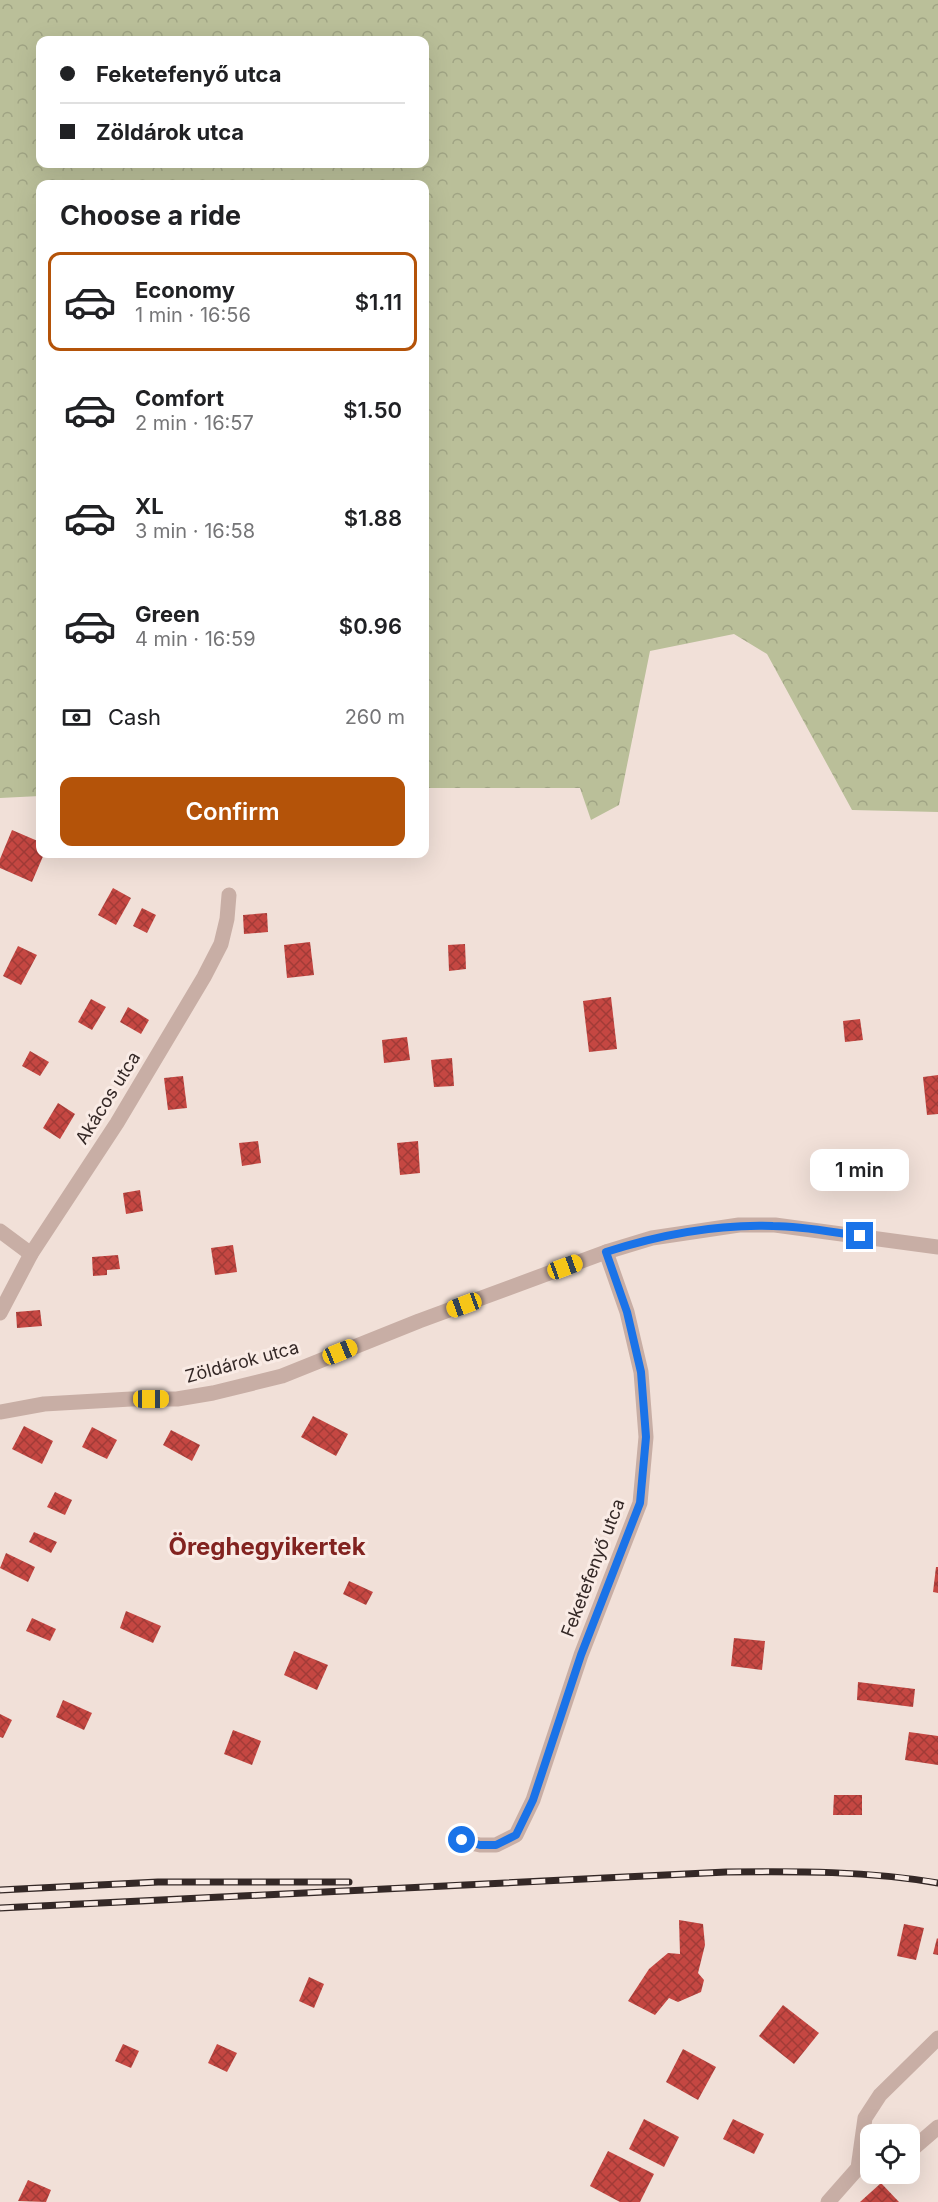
<!DOCTYPE html>
<html lang="en">
<head>
<meta charset="utf-8">
<style>
	:root { --surface:#fff; --page:#f2f2f2; --text:#202124; --muted:#757577; --line:#e0e0e0; --accent:#b45309 }
	body { margin:0; font-family:Inter,sans-serif; background:var(--page); color:var(--text); height:100vh; display:flex; flex-direction:column; font-size:22px; white-space:nowrap }
	* { box-sizing:border-box; margin:0 }
	p { font-size:20px; color:var(--muted) }
	.icon { flex:none; width:33px; height:33px; fill:none; stroke:currentColor; stroke-width:2; stroke-linecap:round; stroke-linejoin:round }
	.map { position:relative; flex:1; overflow:hidden }
	.side { position:absolute; left:36px; top:180px; width:393px; height:678px; display:flex; flex-direction:column; background:var(--surface); border-radius:12px; box-shadow:0 6px 24px #0002 }
	.side>* { flex:none }
	.guide { position:absolute; left:36px; top:36px; width:393px; height:132px; border-radius:12px; box-shadow:0 6px 24px #0002; display:grid; align-content:center; height:132px; padding:0 24px; background:var(--surface) }
	.fabs { position:absolute; left:860px; top:2124px; display:grid; gap:12px }
	.fabs a { display:grid; place-items:center; width:60px; height:60px; border-radius:12px; background:var(--surface); box-shadow:0 6px 24px #0002; font-size:30px }
	.end { position:absolute; width:27px; height:27px; margin:-14px; border:8px solid #1a73e8; background:#fff; box-shadow:0 0 0 3px #fff }
	.from { border-radius:50% }
	.bubble { position:absolute; height:42px; border-radius:12px; background:var(--surface); box-shadow:0 6px 24px #0002; font-size:20px; font-weight:600; line-height:42px; text-align:center }
	.car { position:absolute; width:18px; height:36px; margin:-18px -9px; border-radius:8px; box-shadow:0 0 4px 2px #0007; background:linear-gradient(#f5c518 24%,#345 0 40%,#f5c518 0 76%,#345 0 86%,#f5c518 0) }
	.guide b { display:flex; align-items:center; gap:21px; height:57px; font-size:22px }
	.guide b+b { border-top:2px solid var(--line) }
	.guide i { width:15px; height:15px; background:var(--text) }
	ul { padding:0; list-style:none }
	li { display:flex; align-items:center; gap:18px; height:99px; margin:0 12px 9px; padding:0 12px; border:3px solid transparent; border-radius:12px }
	li div { flex:1 }
	li b { display:block; font-size:22px }
	li em { font-style:normal; font-weight:600 }
	li.current { border-color:var(--accent) }
	li>.icon { width:54px; height:54px; stroke-width:1.5 }
	h2 { padding:0 24px; font-size:27px; line-height:72px }
	.pay { display:flex; align-items:center; gap:15px; height:66px; padding:0 24px; font-size:22px }
	.pay p { margin-inline-start:auto }
	.action { display:flex; gap:12px; margin-top:auto; padding:12px 24px }
	.action a { flex:1; height:69px; border-radius:12px; background:var(--accent); color:#fff; font-size:24px; font-weight:600; line-height:69px; text-align:center }
	.map>svg:first-child { display:block }
	.forest { fill:url(#forest-crowns); fill-rule:evenodd }
	.building { fill:url(#building-cross-hatch) }
	.lines { fill:none; stroke-linecap:round; stroke-linejoin:round }
	.street { stroke:#c8aea5; stroke-width:15 }
	.rail-casing { stroke:#342826; stroke-width:7 }
	.rail { stroke:#f9ebe5; stroke-width:4.5; stroke-dasharray:14; stroke-linecap:butt }
	.route { stroke:#1a73e8; stroke-width:8 }
	.labels { text-anchor:middle; stroke-width:6; stroke-linejoin:round; paint-order:stroke }
	.street-label { font-size:18px; fill:#342826; stroke:#f9ebe5 }
	.district-label { font-size:24px; font-weight:bold; fill:#822320; stroke:#f9ebe5 }
</style>
</head>
<body>
<div class="map">
<svg width="938" height="2202" viewBox="0 0 938 2202">
	<defs>
		<pattern id="forest-crowns" width="20" height="18" patternUnits="userSpaceOnUse" patternTransform="scale(1.5)"><rect width="20" height="18" fill="#babf99"/><path d="M2 6a3 3 0 1 1 6 0M12 15a3 3 0 1 1 6 0" fill="none" stroke="#a0a484"/></pattern>
		<pattern id="building-cross-hatch" width="8" height="8" patternUnits="userSpaceOnUse" patternTransform="scale(1.5)"><rect width="8" height="8" fill="#c54742"/><path d="M0 0l8 8M0 8l8-8" fill="none" stroke="#a13b37"/></pattern>
	</defs>
	<rect width="100%" height="100%" fill="#f1e0d8"/>
	<!-- forest -->
	<path class="forest" d="M0,0H938V812L852,810L767,654L734,634L650,651L619,805L591,820L580,788H425L424,184H40V796L0,798ZM40,40H424V164H40Z"/>
	<!-- building -->
	<g class="building">
		<polygon points="12,830 40,842 40,854 44,854 32,882 0,868 0,859"/>
		<polygon points="341,854 352,854 352,856 342,858"/>
		<polygon points="113,888 131,898 116,925 98,915"/>
		<polygon points="142,908 156,915 147,933 133,926"/>
		<polygon points="267,913 268,932 244,934 243,915"/>
		<polygon points="310,942 314,975 287,978 284,945"/>
		<polygon points="465,944 466,969 449,971 448,945"/>
		<polygon points="18,946 37,955 21,985 3,976"/>
		<polygon points="611,997 617,1049 589,1052 583,1001"/>
		<polygon points="91,999 106,1007 92,1030 78,1022"/>
		<polygon points="128,1007 149,1020 141,1034 120,1022"/>
		<polygon points="860,1019 863,1040 845,1042 843,1021"/>
		<polygon points="407,1037 410,1060 384,1063 382,1040"/>
		<polygon points="30,1051 49,1062 40,1076 22,1066"/>
		<polygon points="452,1058 454,1086 434,1087 431,1060"/>
		<polygon points="938,1075 938,1114 927,1115 923,1077"/>
		<polygon points="183,1076 187,1108 168,1110 164,1078"/>
		<polygon points="58,1103 75,1114 60,1139 43,1128"/>
		<polygon points="258,1141 261,1163 242,1166 239,1143"/>
		<polygon points="418,1141 420,1173 400,1175 397,1143"/>
		<polygon points="140,1190 143,1211 126,1214 123,1193"/>
		<polygon points="233,1245 237,1272 215,1275 211,1248"/>
		<polygon points="118,1255 120,1269 107,1270 107,1275 93,1276 92,1257"/>
		<polygon points="40,1310 42,1326 17,1328 16,1312"/>
		<polygon points="313,1416 348,1434 336,1456 301,1437"/>
		<polygon points="24,1426 53,1441 42,1464 12,1449"/>
		<polygon points="92,1427 117,1440 107,1459 82,1447"/>
		<polygon points="171,1430 200,1445 192,1461 163,1445"/>
		<polygon points="55,1492 72,1500 65,1515 47,1507"/>
		<polygon points="34,1532 57,1542 51,1553 29,1542"/>
		<polygon points="6,1553 35,1567 28,1582 0,1568"/>
		<polygon points="936,1567 938,1567 938,1593 933,1592"/>
		<polygon points="349,1581 373,1592 366,1605 343,1594"/>
		<polygon points="126,1611 161,1626 153,1643 120,1628"/>
		<polygon points="32,1618 56,1629 50,1641 26,1631"/>
		<polygon points="734,1638 765,1641 762,1670 731,1666"/>
		<polygon points="294,1651 328,1665 317,1690 284,1675"/>
		<polygon points="858,1682 915,1689 913,1707 857,1700"/>
		<polygon points="63,1700 92,1713 84,1730 56,1717"/>
		<polygon points="0,1714 12,1720 3,1738 0,1737"/>
		<polygon points="233,1730 261,1741 252,1765 224,1754"/>
		<polygon points="909,1732 938,1736 938,1765 905,1760"/>
		<polygon points="834,1795 862,1795 862,1815 833,1815"/>
		<polygon points="679,1920 703,1924 705,1945 698,1973 704,1980 701,1992 678,2002 669,1998 655,2015 628,2001 649,1969 668,1953 680,1954"/>
		<polygon points="904,1924 924,1928 916,1960 897,1956"/>
		<polygon points="937,1938 938,1939 938,1955 933,1954"/>
		<polygon points="309,1977 324,1984 314,2008 299,2001"/>
		<polygon points="783,2005 819,2033 794,2064 759,2036"/>
		<polygon points="123,2044 139,2051 131,2068 115,2061"/>
		<polygon points="217,2044 237,2053 227,2072 208,2063"/>
		<polygon points="683,2049 716,2067 698,2100 666,2082"/>
		<polygon points="644,2119 679,2137 664,2167 629,2149"/>
		<polygon points="733,2119 764,2134 754,2154 723,2139"/>
		<polygon points="608,2151 654,2174 640,2202 620,2202 590,2186"/>
		<polygon points="28,2180 51,2190 46,2202 18,2201"/>
		<polygon points="881,2183 899,2202 860,2202"/>
	</g>
	<g class="lines">
		<!-- street -->
		<g class="street">
			<polyline points="0,1231 31,1254"/>
			<polyline points="0,1313 31,1254 117,1123 204,977 221,944 227,919 229,895"/>
			<polyline points="0,1412 44,1404 131,1399 177,1399 213,1393 282,1376 419,1321 606,1252 652,1238 739,1225 775,1225 938,1247"/>
			<polyline points="462,1841 480,1845 496,1845 516,1835 533,1800 581,1655 640,1503 646,1437 641,1372 627,1312 606,1252"/>
			<polyline points="909,2152 938,2127"/>
			<polyline points="828,2202 858,2168 865,2118 880,2095 938,2038"/>
		</g>
		<defs>
			<g id="rail">
				<polyline points="0,1890 158,1882 349,1882"/>
				<path d="M0,1908L726,1872C797,1871 868,1871 938,1883"/>
			</g>
		</defs>
		<!-- rail casing -->
		<use href="#rail" class="rail-casing"/>
		<!-- rail -->
		<use href="#rail" class="rail"/>
	</g>
	<g class="lines">
		<!-- route -->
		<path class="route" d="M462,1840L480,1845H496L516,1835L533,1800L581,1655L640,1503L646,1437L641,1372L627,1312L606,1252C659,1235 717,1224 773,1226C802,1226 831,1232 860,1236"/>
	</g>
	<g class="labels">
		<!-- street labels -->
		<g class="street-label">
			<text transform="translate(108 1098) rotate(-58)" y="6">Akácos utca</text>
			<text transform="translate(242 1362) rotate(-15)" y="6">Zöldárok utca</text>
			<text transform="translate(593 1568) rotate(-69)" y="6">Feketefenyő utca</text>
		</g>
		<!-- district labels -->
		<g class="district-label">
			<text x="267" y="1555">Öreghegyikertek</text>
		</g>
	</g>
</svg>
<div class="fabs">
<a><svg class="icon" aria-label="locate" viewBox="0 0 24 24"><circle cx="12" cy="12" r="6"/><path d="M12 2v4M12 18v4M2 12h4M18 12h4"/></svg></a>
</div>
<i class="end from" style="left:462px;top:1840px"></i>
<i class="end" style="left:860px;top:1236px"></i>
<div class="bubble" style="left:810px;top:1149px;width:99px">1 min</div>
<i class="car" style="left:565px;top:1267px;rotate:70deg"></i>
<i class="car" style="left:464px;top:1305px;rotate:250deg"></i>
<i class="car" style="left:340px;top:1352px;rotate:68deg"></i>
<i class="car" style="left:151px;top:1399px;rotate:90deg"></i>
<div class="guide">
<b><i class="from"></i>Feketefenyő utca</b>
<b><i></i>Zöldárok utca</b>
</div>
<section class="side">
<h2>Choose a ride</h2>
<ul>
<li class="current"><svg class="icon" aria-label="car" viewBox="0 0 24 24"><path d="M5 17H2v-5l4-1 3-4h7l3 4 3 1v5h-3M9 17h6M6 11h13"/><circle cx="7" cy="17" r="2"/><circle cx="17" cy="17" r="2"/></svg><div><b>Economy</b><p>1 min · 16:56</p></div><em>$1.11</em></li>
<li><svg class="icon" aria-label="car" viewBox="0 0 24 24"><path d="M5 17H2v-5l4-1 3-4h7l3 4 3 1v5h-3M9 17h6M6 11h13"/><circle cx="7" cy="17" r="2"/><circle cx="17" cy="17" r="2"/></svg><div><b>Comfort</b><p>2 min · 16:57</p></div><em>$1.50</em></li>
<li><svg class="icon" aria-label="car" viewBox="0 0 24 24"><path d="M5 17H2v-5l4-1 3-4h7l3 4 3 1v5h-3M9 17h6M6 11h13"/><circle cx="7" cy="17" r="2"/><circle cx="17" cy="17" r="2"/></svg><div><b>XL</b><p>3 min · 16:58</p></div><em>$1.88</em></li>
<li><svg class="icon" aria-label="car" viewBox="0 0 24 24"><path d="M5 17H2v-5l4-1 3-4h7l3 4 3 1v5h-3M9 17h6M6 11h13"/><circle cx="7" cy="17" r="2"/><circle cx="17" cy="17" r="2"/></svg><div><b>Green</b><p>4 min · 16:59</p></div><em>$0.96</em></li>
</ul>
<div class="pay"><svg class="icon" aria-label="cash" viewBox="0 0 24 24"><path d="M3 7h18v10H3z"/><circle cx="12" cy="12" r="2"/></svg>Cash<p>260 m</p></div>
<div class="action"><a>Confirm</a></div>
</section>
</div>
</body>
</html>
